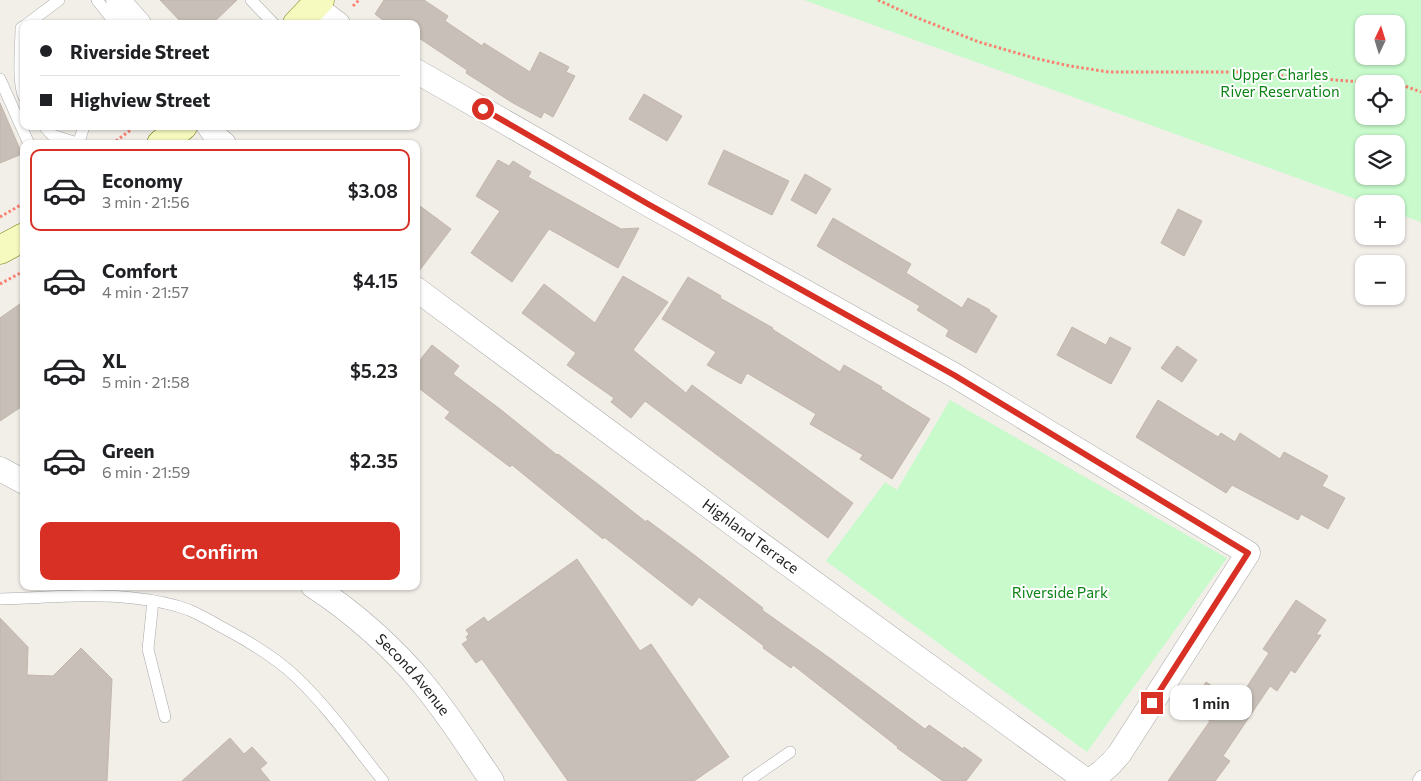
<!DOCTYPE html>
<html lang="en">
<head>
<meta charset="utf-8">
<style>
	:root { --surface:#fff; --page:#f2f2f2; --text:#202124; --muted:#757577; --line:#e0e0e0; --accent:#d93025 }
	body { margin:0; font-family:Commissioner,sans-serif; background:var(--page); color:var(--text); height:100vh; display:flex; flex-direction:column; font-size:19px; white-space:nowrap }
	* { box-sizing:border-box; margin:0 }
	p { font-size:16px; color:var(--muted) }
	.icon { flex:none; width:28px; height:28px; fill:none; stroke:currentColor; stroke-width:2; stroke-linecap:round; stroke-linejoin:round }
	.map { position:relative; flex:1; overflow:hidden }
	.details { position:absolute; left:20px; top:140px; width:400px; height:450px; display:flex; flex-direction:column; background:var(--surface); border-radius:10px; box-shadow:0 1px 4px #0004 }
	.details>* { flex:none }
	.top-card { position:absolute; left:20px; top:20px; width:400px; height:110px; border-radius:10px; box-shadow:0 1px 4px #0004; display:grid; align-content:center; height:110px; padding:0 20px; background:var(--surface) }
	.needle { width:32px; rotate:4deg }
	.tools { position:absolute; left:1355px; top:15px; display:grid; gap:10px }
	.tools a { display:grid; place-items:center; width:50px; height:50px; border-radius:10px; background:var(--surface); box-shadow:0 1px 4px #0004; font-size:25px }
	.end { position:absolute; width:22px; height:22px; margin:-11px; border:6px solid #d93025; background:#fff; box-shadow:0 0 0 2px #fff }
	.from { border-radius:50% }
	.bubble { position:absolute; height:35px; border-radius:10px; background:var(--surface); box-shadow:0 1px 4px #0004; font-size:16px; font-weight:600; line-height:35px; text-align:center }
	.top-card b { display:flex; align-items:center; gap:18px; height:48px; font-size:19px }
	.top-card b+b { border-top:1px solid var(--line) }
	.top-card i { width:12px; height:12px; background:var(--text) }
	ul { padding:9px 0 0; list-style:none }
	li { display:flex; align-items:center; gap:15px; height:82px; margin:0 10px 8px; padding:0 10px; border:2px solid transparent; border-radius:10px }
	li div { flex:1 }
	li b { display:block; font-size:19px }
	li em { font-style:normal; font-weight:600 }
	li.active { border-color:var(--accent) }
	li>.icon { width:45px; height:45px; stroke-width:1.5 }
	.primary-button { display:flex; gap:10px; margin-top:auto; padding:10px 20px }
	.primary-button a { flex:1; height:58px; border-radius:10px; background:var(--accent); color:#fff; font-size:20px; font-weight:600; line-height:58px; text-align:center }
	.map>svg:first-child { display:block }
	.park { fill:#c8facc; fill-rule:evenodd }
	.building { fill:#c7bfb8; stroke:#c4b6ab }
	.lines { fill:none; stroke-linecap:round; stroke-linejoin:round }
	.service-casing { stroke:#a9a9a9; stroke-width:12 }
	.minor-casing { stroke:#a9a9a9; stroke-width:25 }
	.secondary-casing { stroke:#707d05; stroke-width:29 }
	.path { stroke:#fa8072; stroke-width:3; stroke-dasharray:2.5 2.5; stroke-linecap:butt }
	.service { stroke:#fff; stroke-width:11 }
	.minor { stroke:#fff; stroke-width:24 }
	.secondary { stroke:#f7fabf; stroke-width:28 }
	.route { stroke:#d93025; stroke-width:6 }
	.labels { text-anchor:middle; stroke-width:4; stroke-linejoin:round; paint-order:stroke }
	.park-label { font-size:15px; fill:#0c8416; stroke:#fff }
	.street-label { font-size:15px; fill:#222; stroke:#fff }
</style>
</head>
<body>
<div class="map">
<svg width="1421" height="781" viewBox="0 0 1421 781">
	<rect width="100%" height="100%" fill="#f2efe9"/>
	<!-- park -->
	<g class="park">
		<path d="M804,0H1421V222L1396,213V204H1369ZM1364,24H1396V56H1364ZM1364,84H1396V116H1364ZM1364,144H1396V176H1364Z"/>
		<polygon points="950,400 1227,558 1087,752 826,561 885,482 897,490"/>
	</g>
	<!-- building -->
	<g class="building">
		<polygon points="160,0 237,0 212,24 183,24"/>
		<polygon points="384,0 424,0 448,16 445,21 482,46 484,43 530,72 540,52 569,67 566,72 575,76 553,117 544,112 541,118 513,103 466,73 467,70 416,36 416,24 388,24 375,14"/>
		<polygon points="644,94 682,116 667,141 629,119"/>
		<polygon points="0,103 22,154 0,163"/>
		<polygon points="724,150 789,181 772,215 708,184"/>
		<polygon points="498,160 509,166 513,161 531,172 528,177 621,229 639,228 618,268 549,229 512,282 471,253 500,211 476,196"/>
		<polygon points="805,174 831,189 816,214 791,200"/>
		<polygon points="416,203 451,229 416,275"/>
		<polygon points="1178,209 1202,221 1184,256 1161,243"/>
		<polygon points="833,218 911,264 906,273 962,308 968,298 990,310 989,311 997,316 976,353 946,336 949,330 917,310 920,306 817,246"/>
		<polygon points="623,276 668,302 633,350 686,393 692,385 853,503 828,538 645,401 631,418 611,402 614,398 567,365 576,353 522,313 544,284 595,323"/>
		<polygon points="688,277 721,296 720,298 773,328 772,329 840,372 844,365 882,387 881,389 930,419 892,479 860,459 863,455 810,424 816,414 747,373 741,384 707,365 716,352 662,319"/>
		<polygon points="24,301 24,405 0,421 0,318"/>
		<polygon points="1072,327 1106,345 1110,337 1131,348 1111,384 1057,355"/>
		<polygon points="432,345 459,366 453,374 500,409 557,455 558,454 603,488 646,522 647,520 693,554 763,608 762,610 831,659 925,729 929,725 963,749 964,747 982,760 966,781 943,781 897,748 898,747 793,665 791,668 763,648 764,646 699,597 692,606 604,537 603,539 512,465 510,467 445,418 450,412 416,386 416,365"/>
		<polygon points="1177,346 1197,360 1182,382 1161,368"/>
		<polygon points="1158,400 1218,437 1221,433 1235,442 1240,433 1280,459 1284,452 1328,476 1322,486 1345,498 1328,529 1301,514 1298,520 1232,485 1226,493 1136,437"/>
		<polygon points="577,559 640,651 651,644 729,757 694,781 568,781 482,659 476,663 462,644 468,640 466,637 469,634 466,630 484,617 488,622"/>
		<polygon points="1296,600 1326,620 1316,635 1321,635 1295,673 1291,670 1277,691 1270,686 1223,756 1230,761 1215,781 1168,781 1210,721 1189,708 1206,682 1237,702 1269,653 1263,649"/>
		<polygon points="0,618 28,647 27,675 53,676 81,648 112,679 107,781 0,781"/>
		<polygon points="230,738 244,754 252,747 267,763 260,769 270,781 182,781"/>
	</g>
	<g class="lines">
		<defs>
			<g id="service">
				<polyline points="97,0 116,24"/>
				<polyline points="251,0 274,24"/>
				<polyline points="27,24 59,0"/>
				<path d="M24,26L21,28C21,45 17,82 24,97"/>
				<polyline points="0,79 29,144"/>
				<polyline points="44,126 52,135 80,144"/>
				<polyline points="79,142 84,126"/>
				<path d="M0,599C44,598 89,593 133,598C152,600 171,603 189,610C203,616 216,624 229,631C253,644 276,658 295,676C328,707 355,746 383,781"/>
				<polyline points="153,601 148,649 165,717"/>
				<polyline points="748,781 790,752"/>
				<polyline points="1418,781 1421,776"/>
			</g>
			<g id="minor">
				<polyline points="118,0 139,24"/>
				<polyline points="314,6 338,24"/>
				<path d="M416,71L648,204L954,375L1248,553L1120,753C1111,765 1102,773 1089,781"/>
				<polyline points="209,126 217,138 224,144"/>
				<path id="s1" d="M416,289L744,532L1087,781"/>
				<polyline points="0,469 24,482"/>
				<path id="s2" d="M313,586C352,611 395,649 424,685C449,715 470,749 492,781"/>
			</g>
			<g id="secondary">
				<polyline points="297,24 320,0"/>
				<polyline points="161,144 183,126"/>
				<polyline points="0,250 24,237"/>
			</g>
		</defs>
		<!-- service casing -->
		<use href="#service" class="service-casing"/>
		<!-- minor casing -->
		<use href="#minor" class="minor-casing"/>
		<!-- secondary casing -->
		<use href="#secondary" class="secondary-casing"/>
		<!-- path -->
		<g class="path">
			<polyline points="878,0 915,17 979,42 1034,58 1070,66 1109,72 1252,72 1284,76 1387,84"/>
			<polyline points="353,6 359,0"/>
			<polyline points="1396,85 1402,85 1421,92"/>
			<polyline points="112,144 136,126"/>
			<polyline points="0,217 24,203"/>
			<polyline points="0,284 24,271"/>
		</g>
		<!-- service -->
		<use href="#service" class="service"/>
		<!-- minor -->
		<use href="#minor" class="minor"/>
		<!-- secondary -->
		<use href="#secondary" class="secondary"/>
	</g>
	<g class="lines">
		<!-- route -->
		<polyline class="route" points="483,109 648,204 954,375 1248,553 1152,703"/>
	</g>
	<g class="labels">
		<!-- park labels -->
		<g class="park-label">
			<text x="1280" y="80">Upper Charles<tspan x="1280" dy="17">River Reservation</tspan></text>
			<text x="1060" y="598">Riverside Park</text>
		</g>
		<!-- street labels -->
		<g class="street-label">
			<text dy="5" stroke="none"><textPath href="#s1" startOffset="416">Highland Terrace</textPath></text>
			<text dy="5" stroke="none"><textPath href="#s2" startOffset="134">Second Avenue</textPath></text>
		</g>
	</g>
</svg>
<div class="tools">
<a><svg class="needle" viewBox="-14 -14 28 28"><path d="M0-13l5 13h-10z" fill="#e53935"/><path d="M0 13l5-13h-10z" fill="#757577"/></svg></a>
<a><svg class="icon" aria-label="locate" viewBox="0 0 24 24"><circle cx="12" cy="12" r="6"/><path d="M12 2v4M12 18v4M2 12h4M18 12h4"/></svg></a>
<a><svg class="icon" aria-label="layers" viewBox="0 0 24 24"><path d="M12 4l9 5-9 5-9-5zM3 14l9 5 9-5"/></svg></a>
<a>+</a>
<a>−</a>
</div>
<i class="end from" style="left:483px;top:109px"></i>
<i class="end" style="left:1152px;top:703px"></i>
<div class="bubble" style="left:1170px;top:685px;width:82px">1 min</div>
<div class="top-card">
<b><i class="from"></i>Riverside Street</b>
<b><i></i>Highview Street</b>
</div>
<section class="details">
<ul>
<li class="active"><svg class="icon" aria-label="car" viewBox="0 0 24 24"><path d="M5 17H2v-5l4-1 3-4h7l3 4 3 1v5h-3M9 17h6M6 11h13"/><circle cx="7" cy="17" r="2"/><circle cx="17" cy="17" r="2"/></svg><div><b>Economy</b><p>3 min · 21:56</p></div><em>$3.08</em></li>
<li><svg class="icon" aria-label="car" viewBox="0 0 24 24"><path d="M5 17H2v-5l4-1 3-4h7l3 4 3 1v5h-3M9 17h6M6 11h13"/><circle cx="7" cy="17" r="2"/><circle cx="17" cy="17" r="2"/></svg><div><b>Comfort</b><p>4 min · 21:57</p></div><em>$4.15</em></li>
<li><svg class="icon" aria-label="car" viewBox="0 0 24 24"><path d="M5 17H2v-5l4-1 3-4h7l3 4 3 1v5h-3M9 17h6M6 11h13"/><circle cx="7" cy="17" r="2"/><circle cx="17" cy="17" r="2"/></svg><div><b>XL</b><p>5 min · 21:58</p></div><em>$5.23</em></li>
<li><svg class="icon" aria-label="car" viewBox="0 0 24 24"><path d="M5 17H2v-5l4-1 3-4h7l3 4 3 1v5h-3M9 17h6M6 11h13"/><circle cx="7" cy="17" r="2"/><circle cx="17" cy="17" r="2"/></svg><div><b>Green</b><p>6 min · 21:59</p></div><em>$2.35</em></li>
</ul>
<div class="primary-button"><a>Confirm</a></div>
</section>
</div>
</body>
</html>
